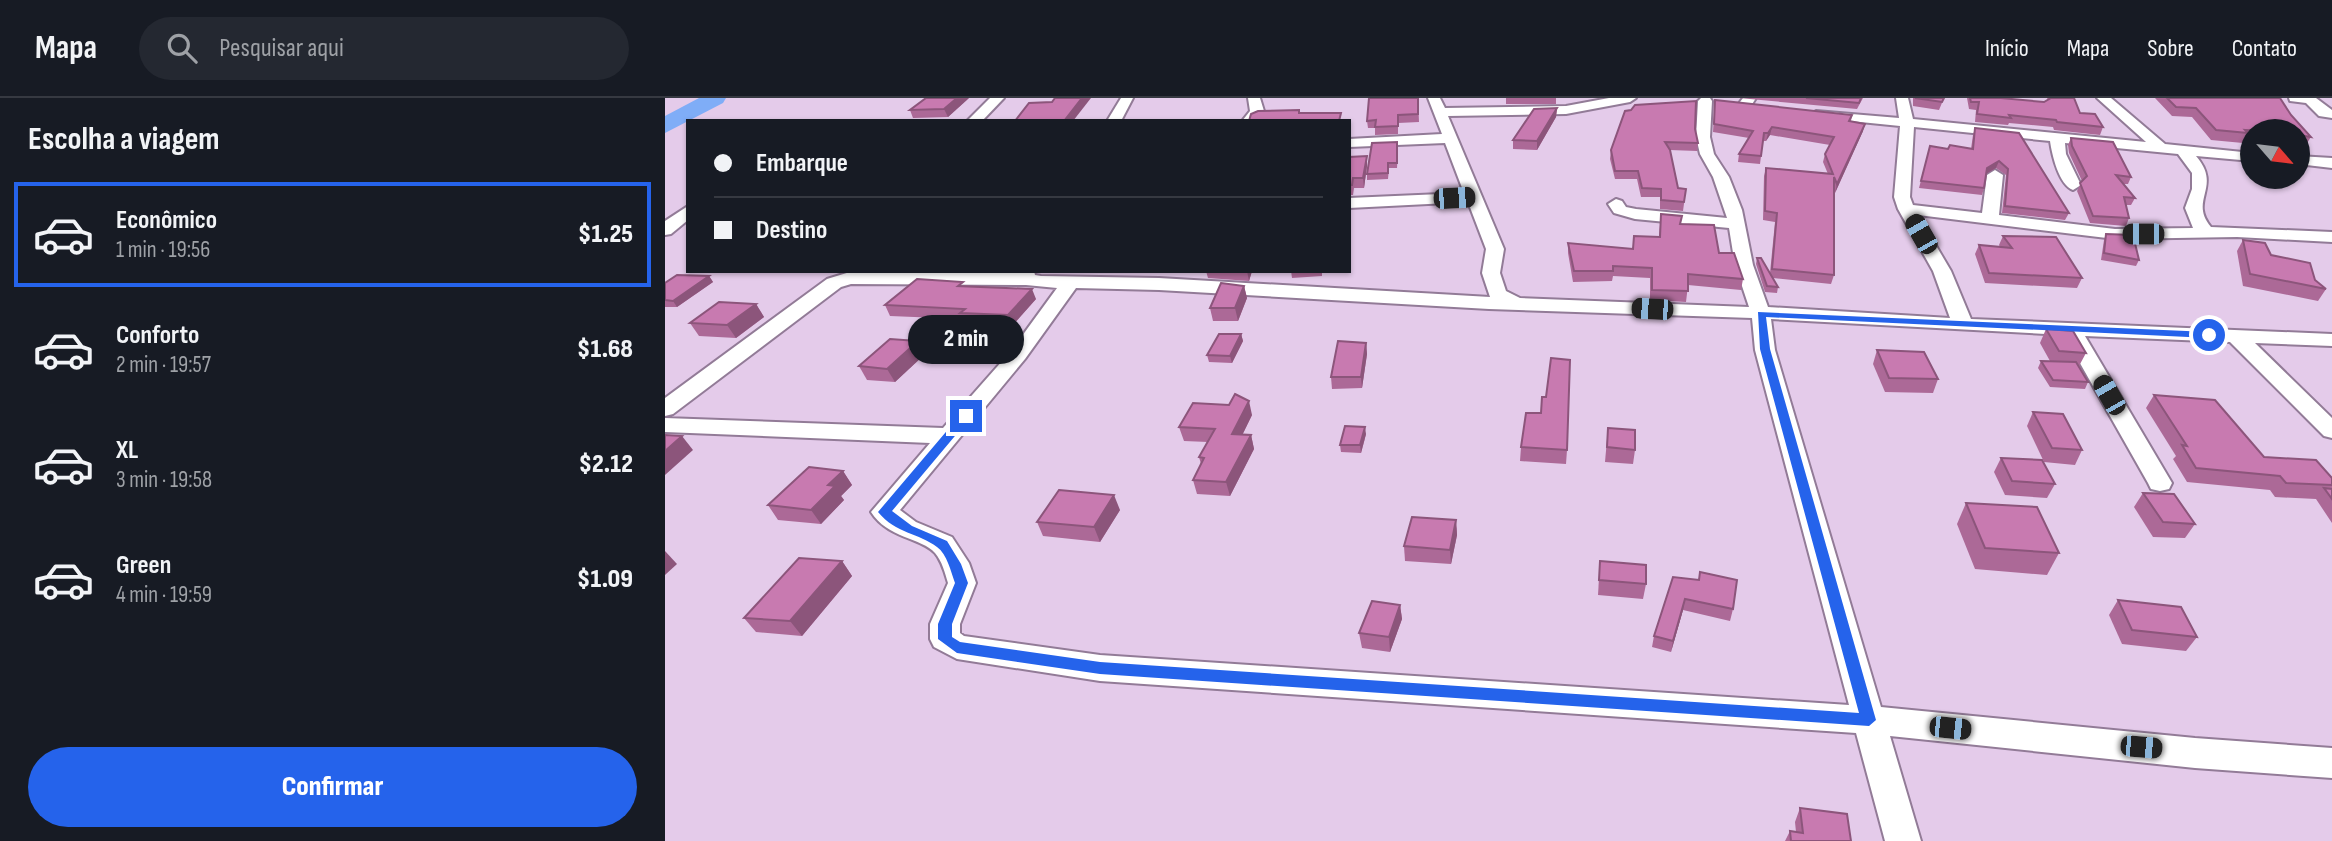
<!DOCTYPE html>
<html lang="pt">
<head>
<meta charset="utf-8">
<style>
	:root { --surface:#171b24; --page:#242831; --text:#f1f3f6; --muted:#9ea1a6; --line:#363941; --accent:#2563eb }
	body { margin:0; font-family:"Sofia Sans Condensed",sans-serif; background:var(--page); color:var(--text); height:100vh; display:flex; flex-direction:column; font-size:26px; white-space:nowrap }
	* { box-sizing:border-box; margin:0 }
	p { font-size:23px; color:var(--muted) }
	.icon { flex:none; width:38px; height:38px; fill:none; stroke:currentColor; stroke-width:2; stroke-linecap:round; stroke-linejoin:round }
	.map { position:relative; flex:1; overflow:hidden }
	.side { display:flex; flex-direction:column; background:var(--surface); width:665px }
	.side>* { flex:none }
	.guide { position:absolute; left:21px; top:21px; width:665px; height:154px; border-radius:0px; box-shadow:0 2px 5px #0004; display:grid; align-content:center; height:154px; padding:0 28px; background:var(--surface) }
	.needle { width:46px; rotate:118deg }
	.fabs { position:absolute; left:1575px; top:21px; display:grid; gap:14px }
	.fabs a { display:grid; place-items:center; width:70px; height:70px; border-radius:50%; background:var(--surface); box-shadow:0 2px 5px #0004; font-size:35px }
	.end { position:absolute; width:32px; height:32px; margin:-16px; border:9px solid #2563eb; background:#fff; box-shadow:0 0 0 4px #fff }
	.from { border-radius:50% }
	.bubble { position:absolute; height:49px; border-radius:24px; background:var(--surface); box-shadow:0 2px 5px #0004; font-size:23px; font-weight:800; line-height:49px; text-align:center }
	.car { position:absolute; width:21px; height:42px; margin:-21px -10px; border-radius:9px; box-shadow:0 0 5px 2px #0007; background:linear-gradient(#222 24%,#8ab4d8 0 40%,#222 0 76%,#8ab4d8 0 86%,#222 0) }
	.guide b { display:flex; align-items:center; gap:24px; height:66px; font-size:26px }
	.guide b+b { border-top:2px solid var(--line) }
	.guide i { width:18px; height:18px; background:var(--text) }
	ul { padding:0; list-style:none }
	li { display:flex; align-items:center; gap:21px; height:105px; margin:0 14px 10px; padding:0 14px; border:4px solid transparent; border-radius:0px }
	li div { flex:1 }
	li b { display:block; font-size:26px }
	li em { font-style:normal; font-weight:800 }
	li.active { border-color:var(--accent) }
	li>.icon { width:63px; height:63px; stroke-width:1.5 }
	h2 { padding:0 28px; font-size:32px; line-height:84px }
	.button { display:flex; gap:14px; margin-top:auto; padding:14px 28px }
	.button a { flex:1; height:80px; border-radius:42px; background:var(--accent); color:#fff; font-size:28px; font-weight:800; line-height:80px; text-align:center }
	header { display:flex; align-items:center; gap:42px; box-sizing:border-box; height:98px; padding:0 35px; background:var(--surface); border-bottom:2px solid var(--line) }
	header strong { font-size:33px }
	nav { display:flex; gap:38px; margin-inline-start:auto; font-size:24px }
	.search { width:490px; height:63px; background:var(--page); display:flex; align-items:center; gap:18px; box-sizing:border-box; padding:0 24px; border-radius:38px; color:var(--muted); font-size:26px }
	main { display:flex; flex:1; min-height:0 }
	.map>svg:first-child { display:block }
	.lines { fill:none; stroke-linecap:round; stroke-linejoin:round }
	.river { fill:#7fadf7; fill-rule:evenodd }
	.minor-casing { stroke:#927b97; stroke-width:4 }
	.minor { fill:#fff; fill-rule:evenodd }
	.wall { fill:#ac6997 }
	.shaded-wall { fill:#8c557b }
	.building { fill:#c87ab0; stroke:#8c557b; stroke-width:2 }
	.route { fill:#2563eb }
</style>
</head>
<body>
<header>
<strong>Mapa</strong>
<div class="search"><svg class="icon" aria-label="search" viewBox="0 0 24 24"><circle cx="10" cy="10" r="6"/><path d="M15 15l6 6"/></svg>Pesquisar aqui</div>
<nav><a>Início</a><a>Mapa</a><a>Sobre</a><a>Contato</a></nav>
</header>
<main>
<section class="side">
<h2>Escolha a viagem</h2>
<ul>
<li class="active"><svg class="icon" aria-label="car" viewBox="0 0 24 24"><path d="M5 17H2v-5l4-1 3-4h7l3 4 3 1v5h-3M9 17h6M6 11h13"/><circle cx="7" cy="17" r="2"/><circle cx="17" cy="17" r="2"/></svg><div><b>Econômico</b><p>1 min · 19:56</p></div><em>$1.25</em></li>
<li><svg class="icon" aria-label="car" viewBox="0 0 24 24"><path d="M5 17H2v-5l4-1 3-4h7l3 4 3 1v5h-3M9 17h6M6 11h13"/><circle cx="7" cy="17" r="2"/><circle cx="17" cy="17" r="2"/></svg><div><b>Conforto</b><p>2 min · 19:57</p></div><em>$1.68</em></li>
<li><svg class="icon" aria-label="car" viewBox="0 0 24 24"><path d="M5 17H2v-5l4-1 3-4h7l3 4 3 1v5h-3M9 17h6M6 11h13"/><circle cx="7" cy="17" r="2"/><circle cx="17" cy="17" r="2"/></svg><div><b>XL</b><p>3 min · 19:58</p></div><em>$2.12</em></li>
<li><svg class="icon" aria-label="car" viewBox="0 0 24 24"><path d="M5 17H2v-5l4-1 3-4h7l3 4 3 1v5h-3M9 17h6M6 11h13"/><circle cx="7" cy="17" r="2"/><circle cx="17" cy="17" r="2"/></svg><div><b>Green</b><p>4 min · 19:59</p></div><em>$1.09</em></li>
</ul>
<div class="button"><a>Confirmar</a></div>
</section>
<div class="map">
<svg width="1667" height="743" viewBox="0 0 1667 743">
	<rect width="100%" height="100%" fill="#e4cbea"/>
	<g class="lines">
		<!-- river -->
		<polygon class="river" points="34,0 61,0 58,5 0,35 0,18"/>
		<defs>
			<g id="minor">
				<polygon points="325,0 339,0 317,23 302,23"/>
				<polygon points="456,0 468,0 456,23 442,23"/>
				<polygon points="583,0 595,0 599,13 591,23 577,23 585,13"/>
				<path d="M763,0H775L780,10L901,8L944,0H971L965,4L901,16L783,18L839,151L835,175L841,193L855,200L1084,209L1070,167L1064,130L970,121L949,115L943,106L951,101L957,103L961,109L971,111L1062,120L1048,79L1035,56L1031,39L1033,3L1036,0H1045L1047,3L1045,39L1049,56L1064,79L1077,112L1088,167L1103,209L1285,220L1268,173L1233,111L1229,99L1235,28L1156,20L1151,19V13L1234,20L1231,0H1243L1248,21L1481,44L1432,0H1446L1500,46L1587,55V63L1531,58C1558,89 1523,102 1546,129L1667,134V144L1572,139L1450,141L1253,117L1286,173L1306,221L1667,236V248L1590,245L1667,320V340L1659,338L1565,244L1420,238L1507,385L1504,391L1495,393L1486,391L1483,385L1399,237L1106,221L1110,252L1216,609L1530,640L1667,650V680L1530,670L1225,638L1256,743H1220L1191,635L435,583L292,561L269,549L265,541V526L283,485C280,475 277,463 270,455C257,440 222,440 206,414L265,345L0,334V320L278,330L346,253L392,190L361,187L186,186L176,189L8,316L0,318V300L162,181L185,174L369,173L370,177L376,178L494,180L825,199L817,175L821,151L803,104L684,110V100L799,95L780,45L684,49V41L777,36ZM1249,29L1385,43C1387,57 1394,87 1408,92L1416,87L1401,56L1400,45L1513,56L1527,75V91L1520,110L1528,130L1450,131L1334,117L1338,77L1330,72L1322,77L1317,115L1248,107L1245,99ZM411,190L494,192L824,211L1087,220L1090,252L1184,607L435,557L299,538L295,535V526L311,485L304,465L287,439L251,424L235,412L360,261Z"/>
				<polygon points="1078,0 1091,0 1084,11 1079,12 1072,8"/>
				<polygon points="1624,0 1651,0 1667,12 1667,20 1654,18 1641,5 1625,3"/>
				<polygon points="1633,58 1667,60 1667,70 1633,66"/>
				<polygon points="23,108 23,122 6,136 0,137 0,123"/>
			</g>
		</defs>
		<!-- minor casing -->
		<use href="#minor" class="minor-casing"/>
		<!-- minor -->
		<use href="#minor" class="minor"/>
	</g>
	<!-- wall -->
	<g class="wall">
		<polygon points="304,0 283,19 248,20 245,12"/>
		<polygon points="753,0 754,24 733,25 733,36 710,37 710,30 703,30 702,23"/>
		<rect x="841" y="0" width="50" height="6"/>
		<polygon points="1074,0 1198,0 1192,11"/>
		<polygon points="1248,0 1279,0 1274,12 1248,8"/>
		<polygon points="1302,0 1336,0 1379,4 1383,2 1382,0 1409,0 1415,15 1438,29 1435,37 1389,32 1388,29 1344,25 1343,27 1310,24 1311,12 1304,11"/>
		<polygon points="1490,0 1615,0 1626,17 1646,39 1640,48 1633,47 1633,33 1587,33 1587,42 1580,42 1578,45 1546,42 1527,19 1507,18"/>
		<polygon points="1050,2 1187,17 1186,23 1198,33 1170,95 1169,93 1169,177 1166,186 1108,180 1113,189 1112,195 1100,194 1091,166 1092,160 1105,175 1110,124 1098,122 1099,78 1101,70 1163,76 1158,64 1160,56 1165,47 1105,37 1101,43 1098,43 1095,66 1073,64 1074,56 1084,40 1048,34"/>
		<polygon points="892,10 891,19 872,52 848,51 848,42"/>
		<polygon points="1310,30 1404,115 1400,122 1337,115 1341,77 1331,70 1321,76 1319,90 1317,97 1254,90 1265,48 1283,51 1306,51 1308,37"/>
		<polygon points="1030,31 1033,45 1032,53 1005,52 1013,90 1021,91 1018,113 995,111 995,99 976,99 972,81 950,81 945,61 946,52"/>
		<polygon points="1406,40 1466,79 1463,86 1458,86 1470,100 1466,107 1461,107 1464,120 1461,128 1425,125 1412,93 1417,83 1404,55 1403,47"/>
		<polygon points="733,50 732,70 724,70 723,81 702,82 702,76"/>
		<polygon points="702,58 702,68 699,90 689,90 688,97 684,97 684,59"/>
		<polygon points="996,116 1015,126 1054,155 1078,181 1076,192 1023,187 1021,204 985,202 985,180 948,178 947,183 908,184 903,155 903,145 968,151 969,138 994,139"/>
		<polygon points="1441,136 1474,162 1471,168 1436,162 1439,142"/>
		<polygon points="1338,138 1417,180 1412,190 1320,185 1310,156 1314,147 1335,149 1334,147"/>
		<polygon points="1578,142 1650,182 1661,191 1653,203 1578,188 1572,153"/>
		<polygon points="445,173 475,173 445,174"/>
		<polygon points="541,173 587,173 584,183 543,180"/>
		<polygon points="626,173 657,173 657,178 627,180"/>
		<polygon points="44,178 48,184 12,209 0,209 0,185"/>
		<polygon points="300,188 371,201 348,227 300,225 298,221 225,218 220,207"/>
		<polygon points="579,188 582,200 573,223 548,223 545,210"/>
		<polygon points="91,206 99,219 71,240 34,238 25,225"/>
		<polygon points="1381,231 1421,255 1414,268 1423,284 1420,291 1385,289 1373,270 1376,263 1385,263 1375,245"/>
		<polygon points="576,236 578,243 567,265 544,264 542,257"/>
		<polygon points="701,245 702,256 697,290 667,291 666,279"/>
		<polygon points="1212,252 1273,281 1268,295 1220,294 1208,266"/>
		<polygon points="259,257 230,284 202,282 194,268"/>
		<polygon points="1489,297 1599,359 1667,380 1667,425 1651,401 1610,399 1605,392 1522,384 1508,361 1511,358 1481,310"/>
		<polygon points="881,299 902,352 901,366 855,363 856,349 876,315"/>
		<polygon points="1368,314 1417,352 1410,367 1379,364 1362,328"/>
		<polygon points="587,317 577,337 586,337 589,351 565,398 532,396 528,382 536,366 534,359 543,344 519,343 514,329"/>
		<polygon points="943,330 970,352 968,366 940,364"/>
		<polygon points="701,336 696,355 676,354 675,347"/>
		<polygon points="1336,360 1390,386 1382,400 1340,397 1329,374"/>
		<polygon points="178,373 187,387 176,398 179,402 156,426 113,422 103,407"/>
		<polygon points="1478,395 1530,426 1520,440 1488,439 1469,409"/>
		<polygon points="1301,405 1394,455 1382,477 1310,471 1292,426"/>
		<polygon points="455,412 435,444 378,438 372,424"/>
		<polygon points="791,422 792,437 786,466 740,463 739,448"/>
		<polygon points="177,463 187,478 137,538 91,534 79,520"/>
		<polygon points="935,463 981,486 978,501 933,497"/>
		<polygon points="1008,479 1068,511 1065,523 1018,512 1006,554 987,549 989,538"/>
		<polygon points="1453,502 1532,539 1521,553 1457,546 1444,517"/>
		<polygon points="735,507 737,521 725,554 697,550 694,535"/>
		<polygon points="1135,710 1186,743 1120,743 1125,733 1131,734 1130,724"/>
	</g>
	<!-- shaded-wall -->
	<g class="shaded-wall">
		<polygon points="292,0 304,0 283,19 279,11"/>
		<polygon points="417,0 426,0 408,23 399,23"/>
		<polygon points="892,10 891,19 872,52 872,43"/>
		<polygon points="1200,26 1198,33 1170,95 1172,86"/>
		<polygon points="1107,29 1105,37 1101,43 1103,35"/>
		<polygon points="702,58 702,68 699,90 698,80"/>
		<polygon points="1334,63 1331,70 1319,77 1322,70"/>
		<polygon points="582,173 587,173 584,183"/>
		<polygon points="44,178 48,184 12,209 8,203"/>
		<polygon points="579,188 582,200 573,223 570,210"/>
		<polygon points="367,191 371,201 348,227 343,217"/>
		<polygon points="91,206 99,219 71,240 62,227"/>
		<polygon points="576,236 578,243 567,265 565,258"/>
		<polygon points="253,243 259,257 230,284 222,271"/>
		<polygon points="701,245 702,256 697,290 696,279"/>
		<polygon points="584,303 587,317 571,350 567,336"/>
		<polygon points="700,329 701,336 696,355 695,347"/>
		<polygon points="586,337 589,351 565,398 561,384"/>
		<polygon points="17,338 28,352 0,377 0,353"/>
		<polygon points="178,373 187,387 176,398 179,402 156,426 146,412 163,387"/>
		<polygon points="449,397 455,412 435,444 429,429"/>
		<polygon points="791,422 792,437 786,466 785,452"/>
		<polygon points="0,453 12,466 0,477"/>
		<polygon points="177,463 187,478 137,538 125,523"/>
		<polygon points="1020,501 1018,512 1006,554 1008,543"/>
		<polygon points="735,507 737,521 725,554 724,539"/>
	</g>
	<!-- building -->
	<g class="building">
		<polygon points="261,0 292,0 279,11 245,12"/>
		<polygon points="390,0 417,0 399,23 350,23 364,5 387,4"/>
		<polygon points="704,0 753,0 753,16 733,17 733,28 710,29 711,22 702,23"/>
		<polygon points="1141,0 1196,0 1194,5"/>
		<polygon points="1250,0 1279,0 1277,4"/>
		<polygon points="1305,0 1336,0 1379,4 1386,0 1409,0 1415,15 1430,16 1438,29 1392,24 1391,22 1344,17 1346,20 1312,16 1314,4 1306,4"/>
		<polygon points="1502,0 1615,0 1626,17 1646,39 1633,37 1633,33 1594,33 1580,32 1583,35 1551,32 1531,10 1511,9"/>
		<polygon points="1050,2 1187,17 1184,23 1200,26 1172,86 1169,79 1169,177 1107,171 1112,115 1100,113 1101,70 1168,76 1160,56 1169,39 1107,29 1103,35 1099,35 1096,58 1074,56 1088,33 1049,26"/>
		<polygon points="1031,3 1030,31 1033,45 1000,44 1005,52 1013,90 1021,91 1019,104 996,102 996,91 977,90 973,73 950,73 946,52 960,13 966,12 970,7"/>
		<polygon points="892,10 872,43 848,42 869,11"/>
		<polygon points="634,12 634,15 676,15 674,23 584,23 586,16 593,13"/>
		<polygon points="1310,30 1354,35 1404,115 1340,108 1343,71 1334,63 1322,70 1319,90 1256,83 1265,48 1283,51 1285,47 1308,51"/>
		<polygon points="1406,40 1448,44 1466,79 1451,77 1470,100 1459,99 1464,120 1428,118 1415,85 1422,78 1407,48"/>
		<polygon points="732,44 732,65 723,65 723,75 702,76 707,45"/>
		<polygon points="702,58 698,80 688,80 687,87 684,87 684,59"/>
		<polygon points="996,116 1017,118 1015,126 1049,127 1054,155 1069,155 1078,181 1023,176 1023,193 987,192 987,170 948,168 948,173 909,173 903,145 968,151 969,138 995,139"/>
		<polygon points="1441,136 1468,137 1474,162 1439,155"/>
		<polygon points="1338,138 1391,139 1417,180 1324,175 1314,147 1347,150"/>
		<polygon points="1578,142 1600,145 1606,157 1645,165 1650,182 1661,191 1585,176"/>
		<polygon points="1092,160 1096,160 1113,189 1102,188"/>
		<polygon points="12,177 44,178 8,203 0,202 0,185"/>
		<polygon points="252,181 298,184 293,188 367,191 343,217 295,215 300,211 220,207"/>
		<polygon points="556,185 579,188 570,210 545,210"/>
		<polygon points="54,204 91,206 62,227 25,225"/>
		<polygon points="1381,231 1408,233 1421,255 1394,253"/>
		<polygon points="554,236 576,236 565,258 542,257"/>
		<polygon points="225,241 253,243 222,271 194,268"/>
		<polygon points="673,243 701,245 696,279 666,279"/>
		<polygon points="1212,252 1259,254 1273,281 1224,280"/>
		<polygon points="886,260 905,262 902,352 856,349 861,315 876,315 877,299 881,299"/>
		<polygon points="1376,263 1411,264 1423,284 1388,282"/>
		<polygon points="570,296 584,303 567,336 586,337 561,384 528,382 539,360 534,359 550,331 514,329 528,305 564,307"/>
		<polygon points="1489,297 1550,302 1599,359 1651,362 1667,380 1667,387 1621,385 1615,378 1531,370 1517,347 1522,348"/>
		<polygon points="1368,314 1398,316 1417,352 1387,350"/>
		<polygon points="680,328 700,329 695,347 675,347"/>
		<polygon points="943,330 970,332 970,352 942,349"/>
		<polygon points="0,337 17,338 0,353"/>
		<polygon points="1336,360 1377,362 1390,386 1347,383"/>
		<polygon points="144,369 178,373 163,387 170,388 146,412 103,407"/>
		<polygon points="1659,390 1667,391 1667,401"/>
		<polygon points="394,392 449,397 429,429 372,424"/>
		<polygon points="1478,395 1509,396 1530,426 1498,424"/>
		<polygon points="1301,405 1372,409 1394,455 1320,450"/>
		<polygon points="747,419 791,422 785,452 739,448"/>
		<polygon points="134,460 177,463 125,523 79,520"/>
		<polygon points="935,463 981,467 981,486 934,482"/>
		<polygon points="1035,474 1072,482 1068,511 1020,501 1008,543 989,538 1008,479 1034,482"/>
		<polygon points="1453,502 1516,509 1532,539 1467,532"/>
		<polygon points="707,503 735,507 724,539 694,535"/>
		<polygon points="1135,710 1182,716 1186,743 1126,743 1125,733 1138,735"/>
	</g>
	<!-- route -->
	<path class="route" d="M1093,214L1544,234L1548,237L1544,240L1101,219L1105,251L1211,622L1204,628L435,576L292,555L273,541V526L290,485C286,474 282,456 272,449C254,435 231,436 213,414L297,315L301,314L306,318L305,320L227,413L247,428L282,443L296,466L303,485L287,526V539L295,544L435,564L1194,615L1095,251Z"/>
</svg>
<div class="fabs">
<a><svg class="needle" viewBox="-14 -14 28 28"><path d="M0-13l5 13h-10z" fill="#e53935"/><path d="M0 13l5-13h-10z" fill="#9ea1a6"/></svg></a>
</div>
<i class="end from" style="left:1544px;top:237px"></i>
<i class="end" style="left:301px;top:318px"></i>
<div class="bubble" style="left:243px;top:217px;width:116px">2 min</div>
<i class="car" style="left:789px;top:100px;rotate:87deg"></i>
<i class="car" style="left:1256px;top:136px;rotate:330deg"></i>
<i class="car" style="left:1478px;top:136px;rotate:270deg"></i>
<i class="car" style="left:987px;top:211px;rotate:273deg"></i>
<i class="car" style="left:1444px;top:297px;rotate:330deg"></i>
<i class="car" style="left:1285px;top:630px;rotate:96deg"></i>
<i class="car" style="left:1476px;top:649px;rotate:95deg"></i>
<div class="guide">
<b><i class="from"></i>Embarque</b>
<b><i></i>Destino</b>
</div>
</div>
</main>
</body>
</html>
